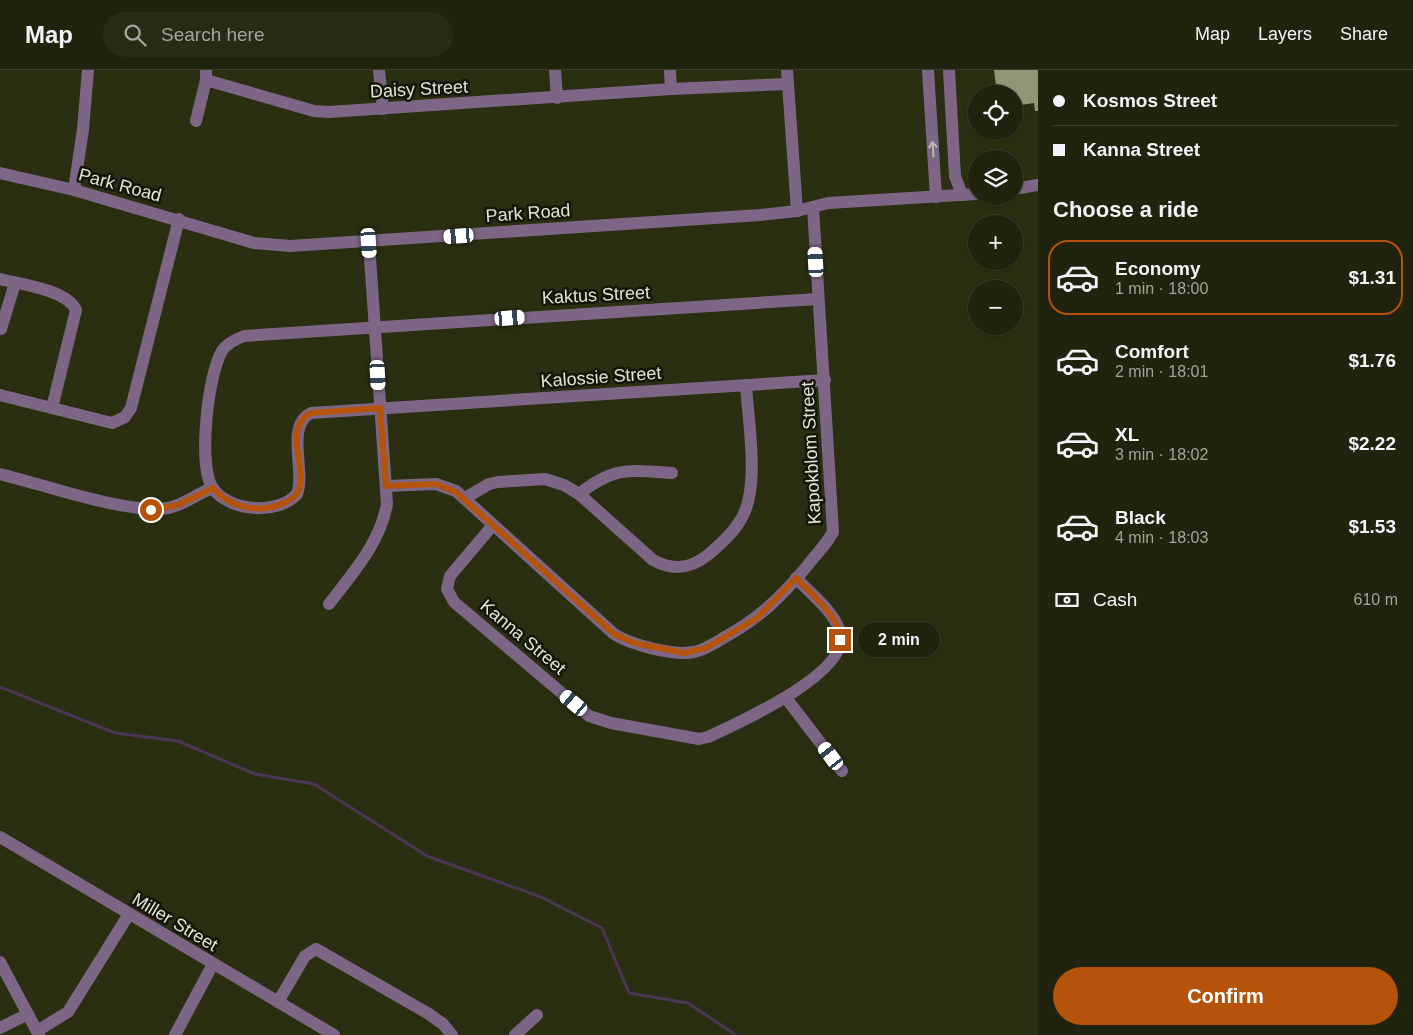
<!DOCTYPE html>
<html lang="en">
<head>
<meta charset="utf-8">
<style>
	:root { --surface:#20230d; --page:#282b16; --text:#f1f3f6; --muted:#a2a49d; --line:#3d402e; --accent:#b45309 }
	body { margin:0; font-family:Helvetica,sans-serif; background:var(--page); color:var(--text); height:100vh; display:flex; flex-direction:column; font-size:19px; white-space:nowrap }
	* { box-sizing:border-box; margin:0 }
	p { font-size:16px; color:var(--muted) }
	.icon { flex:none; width:28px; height:28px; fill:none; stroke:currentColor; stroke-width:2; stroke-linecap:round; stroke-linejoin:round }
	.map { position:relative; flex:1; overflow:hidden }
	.panel { display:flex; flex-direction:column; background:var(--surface); width:375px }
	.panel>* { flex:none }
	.hud { display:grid; align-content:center; height:110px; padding:0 15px; background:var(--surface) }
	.tools { position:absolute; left:968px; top:15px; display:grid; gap:10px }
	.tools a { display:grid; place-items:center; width:55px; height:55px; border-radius:50%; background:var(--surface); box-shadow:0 1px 4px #0004,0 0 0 1px var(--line); font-size:25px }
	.end { position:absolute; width:22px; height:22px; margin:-11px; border:6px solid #b45309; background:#fff; box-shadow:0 0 0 2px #fff }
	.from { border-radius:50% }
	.bubble { position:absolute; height:35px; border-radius:18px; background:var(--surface); box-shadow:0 1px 4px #0004,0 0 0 1px var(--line); font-size:16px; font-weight:600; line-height:35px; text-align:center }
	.car { position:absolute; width:15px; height:30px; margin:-15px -8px; border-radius:6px; box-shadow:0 0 4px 1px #0007; background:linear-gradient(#fff 24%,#345 0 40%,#fff 0 76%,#345 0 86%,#fff 0) }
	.hud b { display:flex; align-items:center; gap:18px; height:48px; font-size:19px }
	.hud b+b { border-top:1px solid var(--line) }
	.hud i { width:12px; height:12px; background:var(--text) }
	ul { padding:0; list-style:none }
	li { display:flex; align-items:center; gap:15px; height:75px; margin:0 10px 8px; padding:0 5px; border:2px solid transparent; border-radius:20px }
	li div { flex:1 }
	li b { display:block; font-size:19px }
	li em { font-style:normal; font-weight:600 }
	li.selected { border-color:var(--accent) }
	li>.icon { width:45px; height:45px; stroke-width:1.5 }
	h2 { padding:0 15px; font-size:22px; line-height:60px }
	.pay { display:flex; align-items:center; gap:12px; height:55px; padding:0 15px; font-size:19px }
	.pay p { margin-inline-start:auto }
	.primary-button { display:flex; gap:10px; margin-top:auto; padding:10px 15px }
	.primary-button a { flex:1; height:58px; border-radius:30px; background:var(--accent); color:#fff; font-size:20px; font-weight:600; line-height:58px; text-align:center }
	header { display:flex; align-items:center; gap:30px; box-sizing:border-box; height:70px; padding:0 25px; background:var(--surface); border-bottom:1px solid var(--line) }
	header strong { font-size:24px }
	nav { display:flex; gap:28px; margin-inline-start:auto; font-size:18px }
	.search { width:350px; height:45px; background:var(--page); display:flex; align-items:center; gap:12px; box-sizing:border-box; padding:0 18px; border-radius:28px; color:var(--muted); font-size:19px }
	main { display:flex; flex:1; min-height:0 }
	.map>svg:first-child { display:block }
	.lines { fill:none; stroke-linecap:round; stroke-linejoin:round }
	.stream { stroke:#4d3555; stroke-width:3 }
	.building { fill:#919776 }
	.minor { stroke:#7d6685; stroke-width:12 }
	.oneway { stroke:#beb9b8 }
	.route { stroke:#b45309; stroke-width:6 }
	.labels { text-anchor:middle; stroke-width:5; stroke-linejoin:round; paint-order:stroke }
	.street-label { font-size:18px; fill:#e1e5d3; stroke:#141609 }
</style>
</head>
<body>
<header>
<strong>Map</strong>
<div class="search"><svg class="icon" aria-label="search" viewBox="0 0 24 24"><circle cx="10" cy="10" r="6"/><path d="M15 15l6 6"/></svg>Search here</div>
<nav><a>Map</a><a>Layers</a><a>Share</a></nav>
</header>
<main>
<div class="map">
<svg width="1038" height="965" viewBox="0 0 1038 965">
	<rect width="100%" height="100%" fill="#2b2f11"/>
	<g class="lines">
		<!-- stream -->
		<polyline class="stream" points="0,617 115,663 178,671 255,704 314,714 427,786 541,827 602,858 629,923 688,933 736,965"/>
	</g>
	<!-- building -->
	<polygon class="building" points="994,0 1038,0 1038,41 1035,41 1034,33 1014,36 1014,24 997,24"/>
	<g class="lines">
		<!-- minor -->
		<g class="minor">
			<polyline points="379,0 383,39"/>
			<polyline points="555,0 557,28"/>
			<polyline points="670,0 671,19"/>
			<polyline points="787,0 797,141"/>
			<polyline points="928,0 936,127"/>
			<polyline points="949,0 955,106 962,125"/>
			<polyline points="206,10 314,41 329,42 671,19 787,14"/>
			<polyline points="196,51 206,10 206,0"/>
			<polyline points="0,103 74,120 254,173 290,176 760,145 797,141 828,133 976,124"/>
			<polyline points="1014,119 1038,115"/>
			<polyline points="74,120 83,59 88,0"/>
			<path d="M0,209C21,214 67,220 76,240L52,338"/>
			<path d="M818,229L244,266C236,269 227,273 222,281C208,304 198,393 212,417C221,431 239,437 255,438C270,439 287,435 297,424C306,401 285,356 311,343L825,310"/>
			<polyline points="1,259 15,213"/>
			<polyline points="0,325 112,353 125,347 131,338 179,149"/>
			<path d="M0,404C42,414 128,445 168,438C185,435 197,423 213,418"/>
			<path d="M386,416L436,414L456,421L614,564C631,575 674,586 694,582C706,579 715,573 725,567C761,547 781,527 808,495C816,484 827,474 833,462L813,137"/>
			<path d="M579,424C614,396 629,400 672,403"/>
			<path d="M465,428L489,414L498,412L545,409L564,415L579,424L653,490C673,501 691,499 709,484C721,474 732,464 740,451C761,419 748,352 746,315"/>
			<path d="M493,455L450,506L447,519L454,532L589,646L611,653L699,669L708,667C736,654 853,602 840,562C834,541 810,523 796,508"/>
			<path d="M329,534C353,503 380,473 387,434L369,173"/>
			<polyline points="786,628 842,701"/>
			<polyline points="0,767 334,965"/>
			<polyline points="0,892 39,965"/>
			<polyline points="278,932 305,886 316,879 429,944 443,954 452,965"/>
			<polyline points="0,958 28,944"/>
			<polyline points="37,961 68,942 129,844"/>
			<polyline points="175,965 213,894"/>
			<polyline points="515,965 537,945"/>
		</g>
	</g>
	<!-- one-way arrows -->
	<defs><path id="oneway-shaft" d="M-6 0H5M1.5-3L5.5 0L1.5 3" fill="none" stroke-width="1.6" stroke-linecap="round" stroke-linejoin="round" transform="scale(1.25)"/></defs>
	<use class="oneway" href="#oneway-shaft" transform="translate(933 79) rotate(-94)"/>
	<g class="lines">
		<!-- route -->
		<path class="route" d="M151,440L178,435L213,418C230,439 262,444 286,432C291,429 296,427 298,422C309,400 281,357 311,343L380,338L386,416L436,414L456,422L614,564L634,573L684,583L706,578L757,548L796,508C810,523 843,550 840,570"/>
	</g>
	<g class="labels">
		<!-- street labels -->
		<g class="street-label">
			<text transform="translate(419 19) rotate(-3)" y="6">Daisy Street</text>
			<text transform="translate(120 115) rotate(15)" y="6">Park Road</text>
			<text transform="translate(528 143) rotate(-4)" y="6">Park Road</text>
			<text transform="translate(596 225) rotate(-3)" y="6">Kaktus Street</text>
			<text transform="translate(601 307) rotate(-4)" y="6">Kalossie Street</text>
			<text transform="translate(811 383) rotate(-93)" y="6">Kapokblom Street</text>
			<text transform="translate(523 567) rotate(40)" y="6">Kanna Street</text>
			<text transform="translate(175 852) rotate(31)" y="6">Miller Street</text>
		</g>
	</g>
</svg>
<div class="tools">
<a><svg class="icon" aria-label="locate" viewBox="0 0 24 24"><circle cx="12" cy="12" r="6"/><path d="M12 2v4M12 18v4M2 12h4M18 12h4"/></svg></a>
<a><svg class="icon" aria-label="layers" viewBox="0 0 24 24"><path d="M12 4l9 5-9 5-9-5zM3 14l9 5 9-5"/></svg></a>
<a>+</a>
<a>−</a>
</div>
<i class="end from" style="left:151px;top:440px"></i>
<i class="end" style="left:840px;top:570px"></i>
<div class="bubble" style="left:858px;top:552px;width:82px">2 min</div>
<i class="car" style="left:459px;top:166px;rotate:266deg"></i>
<i class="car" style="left:369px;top:173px;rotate:176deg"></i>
<i class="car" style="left:816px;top:192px;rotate:357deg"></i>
<i class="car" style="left:510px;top:248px;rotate:86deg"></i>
<i class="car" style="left:378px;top:305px;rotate:177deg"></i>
<i class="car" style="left:574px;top:633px;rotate:310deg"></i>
<i class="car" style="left:831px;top:686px;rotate:323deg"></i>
</div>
<section class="panel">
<div class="hud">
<b><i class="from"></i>Kosmos Street</b>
<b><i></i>Kanna Street</b>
</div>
<h2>Choose a ride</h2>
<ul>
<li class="selected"><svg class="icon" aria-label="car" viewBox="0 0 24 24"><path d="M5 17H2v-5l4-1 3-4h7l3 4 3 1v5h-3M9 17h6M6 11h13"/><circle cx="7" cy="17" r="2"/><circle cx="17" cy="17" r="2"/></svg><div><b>Economy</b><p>1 min · 18:00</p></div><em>$1.31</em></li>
<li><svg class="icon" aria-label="car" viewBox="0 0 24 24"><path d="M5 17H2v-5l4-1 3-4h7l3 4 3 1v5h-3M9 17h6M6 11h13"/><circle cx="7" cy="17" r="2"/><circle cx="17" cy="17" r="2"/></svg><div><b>Comfort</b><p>2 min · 18:01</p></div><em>$1.76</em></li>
<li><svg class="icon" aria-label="car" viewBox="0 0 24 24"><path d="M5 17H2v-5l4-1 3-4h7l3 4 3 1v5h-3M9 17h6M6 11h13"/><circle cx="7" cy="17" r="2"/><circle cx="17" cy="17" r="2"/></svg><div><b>XL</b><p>3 min · 18:02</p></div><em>$2.22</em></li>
<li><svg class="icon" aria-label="car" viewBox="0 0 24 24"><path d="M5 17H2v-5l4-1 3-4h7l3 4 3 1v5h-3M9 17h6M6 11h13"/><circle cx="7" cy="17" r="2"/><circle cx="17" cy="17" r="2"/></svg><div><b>Black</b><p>4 min · 18:03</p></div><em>$1.53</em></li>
</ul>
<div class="pay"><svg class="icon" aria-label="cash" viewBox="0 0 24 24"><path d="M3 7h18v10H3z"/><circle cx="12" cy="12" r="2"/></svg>Cash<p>610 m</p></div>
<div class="primary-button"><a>Confirm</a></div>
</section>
</main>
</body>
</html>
